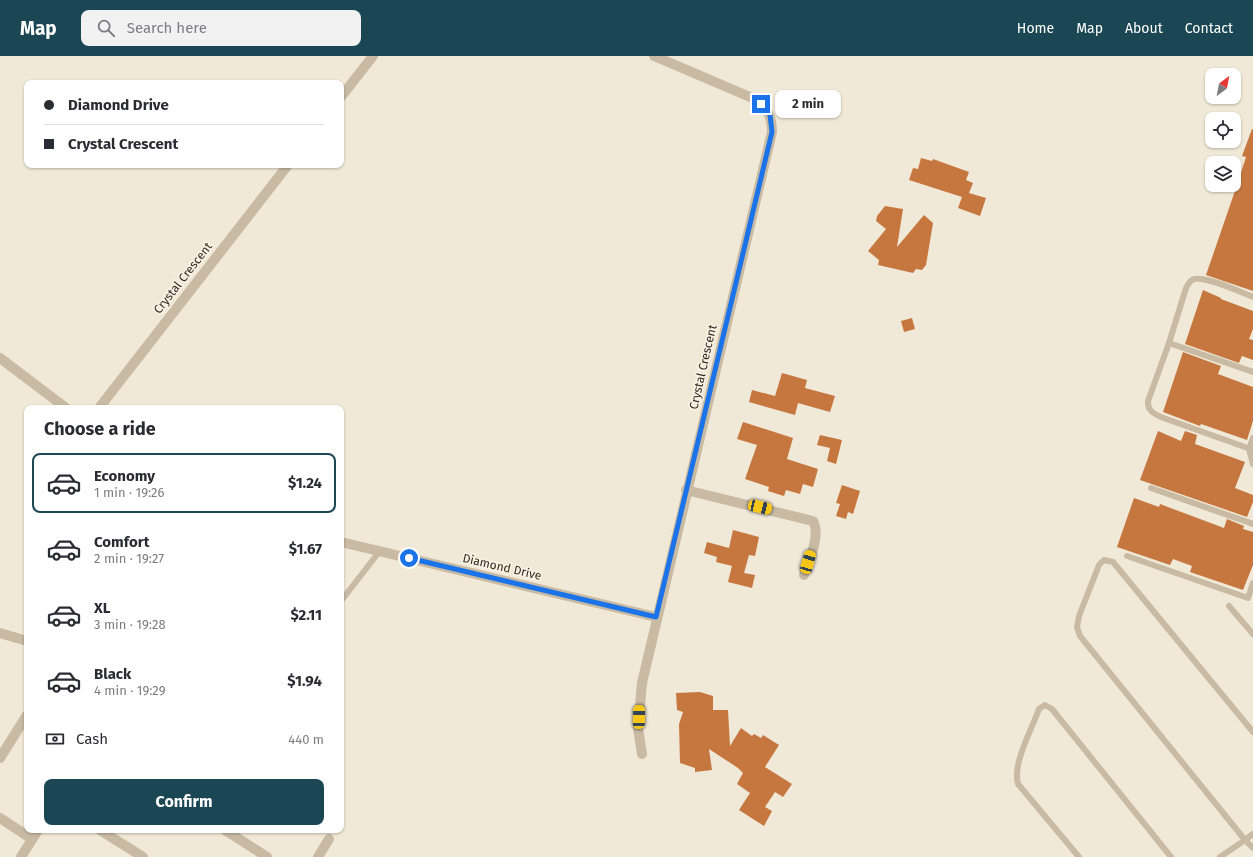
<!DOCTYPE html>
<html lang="en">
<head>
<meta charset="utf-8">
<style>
	:root { --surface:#fff; --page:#f2f2f3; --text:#2b2b33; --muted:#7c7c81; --line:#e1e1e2; --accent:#1b4754 }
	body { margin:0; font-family:"Fira Sans",sans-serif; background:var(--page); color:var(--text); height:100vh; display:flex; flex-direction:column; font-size:15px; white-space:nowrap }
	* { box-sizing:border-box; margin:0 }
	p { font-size:13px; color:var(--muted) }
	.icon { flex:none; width:22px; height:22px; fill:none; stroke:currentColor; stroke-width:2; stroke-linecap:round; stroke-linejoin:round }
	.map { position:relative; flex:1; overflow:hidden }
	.sheet { position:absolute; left:24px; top:349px; width:320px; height:428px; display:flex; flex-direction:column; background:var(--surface); border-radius:8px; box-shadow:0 1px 3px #0004 }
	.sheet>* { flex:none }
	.hud { position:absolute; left:24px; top:24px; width:320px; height:88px; border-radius:8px; box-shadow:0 1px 3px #0004; display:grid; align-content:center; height:88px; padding:0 20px; background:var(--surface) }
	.needle { width:26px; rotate:32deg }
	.controls { position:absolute; left:1205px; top:12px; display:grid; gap:8px }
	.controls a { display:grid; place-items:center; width:36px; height:36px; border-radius:8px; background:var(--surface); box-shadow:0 1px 3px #0004; font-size:20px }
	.end { position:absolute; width:18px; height:18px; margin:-9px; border:5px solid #1a73e8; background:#fff; box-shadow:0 0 0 2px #fff }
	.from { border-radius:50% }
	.bubble { position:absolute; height:28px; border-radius:8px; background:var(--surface); box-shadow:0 1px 3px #0004; font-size:13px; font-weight:700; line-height:28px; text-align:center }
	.car { position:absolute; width:12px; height:24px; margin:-12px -6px; border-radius:5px; box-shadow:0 0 3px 1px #0007; background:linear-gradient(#f5c518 24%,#345 0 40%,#f5c518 0 76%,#345 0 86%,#f5c518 0) }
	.hud b { display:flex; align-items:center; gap:14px; height:38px; font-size:15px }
	.hud b+b { border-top:1px solid var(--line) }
	.hud i { width:10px; height:10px; background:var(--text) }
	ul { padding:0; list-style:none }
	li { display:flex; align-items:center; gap:12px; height:60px; margin:0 8px 6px; padding:0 12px; border:2px solid transparent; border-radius:8px }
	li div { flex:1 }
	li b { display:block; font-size:15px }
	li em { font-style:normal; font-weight:700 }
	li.current { border-color:var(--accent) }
	li>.icon { width:36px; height:36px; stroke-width:1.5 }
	h2 { padding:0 20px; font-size:18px; line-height:48px }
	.pay { display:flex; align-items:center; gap:10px; height:44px; padding:0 20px; font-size:15px }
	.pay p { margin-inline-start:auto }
	.button { display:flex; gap:8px; margin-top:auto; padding:8px 20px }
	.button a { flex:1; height:46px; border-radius:8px; background:var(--accent); color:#fff; font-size:16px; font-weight:700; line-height:46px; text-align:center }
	header { display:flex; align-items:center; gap:24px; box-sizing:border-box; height:56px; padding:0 20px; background:var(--accent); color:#fff }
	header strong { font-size:19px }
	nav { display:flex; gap:22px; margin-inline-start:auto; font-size:14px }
	.search { width:280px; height:36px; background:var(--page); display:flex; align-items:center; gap:10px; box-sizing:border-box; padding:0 14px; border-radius:8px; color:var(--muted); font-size:15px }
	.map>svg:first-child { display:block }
	.building { fill:#c6773f }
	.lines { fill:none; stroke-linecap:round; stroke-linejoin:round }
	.lane { stroke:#c8baa3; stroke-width:6 }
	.street { stroke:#c8baa3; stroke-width:10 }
	.route { stroke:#1a73e8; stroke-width:5 }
	.labels { text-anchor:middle; stroke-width:3.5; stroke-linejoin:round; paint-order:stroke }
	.street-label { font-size:12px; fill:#332c25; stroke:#f9f2e3 }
</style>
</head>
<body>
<header>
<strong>Map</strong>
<div class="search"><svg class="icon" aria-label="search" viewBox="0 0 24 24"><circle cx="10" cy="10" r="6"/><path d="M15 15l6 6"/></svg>Search here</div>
<nav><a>Home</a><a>Map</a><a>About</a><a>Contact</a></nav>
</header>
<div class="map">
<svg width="1253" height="801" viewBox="0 0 1253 801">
	<rect width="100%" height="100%" fill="#f1e9d7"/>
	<!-- building -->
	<g class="building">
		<polygon points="1252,73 1253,73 1253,235 1206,219 1237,129 1246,101 1242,100"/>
		<polygon points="921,102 932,105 933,103 969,116 966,124 973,127 969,137 986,142 980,160 958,152 962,141 909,124 913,112 918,113"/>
		<polygon points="885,150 903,153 897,191 924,159 933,167 926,209 922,214 916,213 913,217 878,209 879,204 868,195 886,173 876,165 877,160"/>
		<polygon points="1203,234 1221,242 1221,243 1253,255 1253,273 1249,283 1253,284 1253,304 1242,300 1239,307 1185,288"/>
		<polygon points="912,262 915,273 904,276 901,265"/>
		<polygon points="1183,296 1221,310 1218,318 1253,331 1253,365 1247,384 1201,368 1200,370 1163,356"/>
		<polygon points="782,317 807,324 805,332 835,340 830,356 798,347 795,359 749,346 752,334 775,340"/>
		<polygon points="743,366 793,382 787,403 818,413 813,431 803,428 800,438 786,434 784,440 768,435 769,431 745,423 757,389 737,383"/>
		<polygon points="1158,375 1181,385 1185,375 1197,379 1195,388 1245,406 1235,432 1253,439 1253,446 1247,461 1140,424"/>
		<polygon points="820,379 842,384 836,408 827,405 830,392 817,389"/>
		<polygon points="842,429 860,435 853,458 848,456 846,463 836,460 840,448 836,447"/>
		<polygon points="1134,442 1159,451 1160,448 1224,472 1227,463 1244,470 1243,473 1253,476 1253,509 1243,534 1190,516 1192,510 1173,503 1170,509 1117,491"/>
		<polygon points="733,474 759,481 755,500 749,499 744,517 755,519 752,532 728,526 732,510 716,506 717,501 704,497 707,486 729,492"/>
		<polygon points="700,636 713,640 713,654 728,654 730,690 741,672 752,680 754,678 761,682 763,679 779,689 765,711 792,728 783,741 775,736 765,751 772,755 764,770 739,754 750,737 737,728 743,717 738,712 709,693 712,714 695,716 695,712 680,707 679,668 683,656 677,654 676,637"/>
	</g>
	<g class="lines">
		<!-- lane -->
		<g class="lane">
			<path d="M1253,241C1240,236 1207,220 1194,223C1190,224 1188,228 1186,232L1169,287L1253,316"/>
			<path d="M1169,287L1148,345C1147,354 1154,358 1161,361L1253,394"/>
			<polyline points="1253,382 1249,393 1253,408"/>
			<polyline points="1151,432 1253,468"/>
			<polyline points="1127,500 1248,542 1253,527"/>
			<polyline points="341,545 379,496"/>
			<polyline points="1229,550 1253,578"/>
			<polyline points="1253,676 1113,506 1104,504 1099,509 1079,560 1077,571 1080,580 1245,784 1253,778"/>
			<path d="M1079,801L1018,728C1012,708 1032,673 1039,653L1045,649L1052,653L1171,801"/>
			<polyline points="1220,801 1245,784 1253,792"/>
		</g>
		<!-- street -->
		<g class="street">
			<polyline points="341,41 373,0"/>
			<polyline points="0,302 66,352"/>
			<polyline points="99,352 288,109"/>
			<path d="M686,434L813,465C821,480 809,504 804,519"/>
			<polyline points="341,486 656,561"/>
			<polyline points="0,577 27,585"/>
			<path d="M642,698L638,672L642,627L772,76C772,62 768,53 757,44L654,0"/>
			<polyline points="0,702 27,659"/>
			<polyline points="0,762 32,783"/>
			<polyline points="100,774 143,801"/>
			<polyline points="225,774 267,801"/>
			<polyline points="21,801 38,774"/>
			<polyline points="318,801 329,783"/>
		</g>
	</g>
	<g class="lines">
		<!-- route -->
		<polyline class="route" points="409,502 656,561 772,76 770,59 761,48"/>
	</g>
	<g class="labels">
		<!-- street labels -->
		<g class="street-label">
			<text transform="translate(183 222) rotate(-52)" y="4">Crystal Crescent</text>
			<text transform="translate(703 311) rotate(-77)" y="4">Crystal Crescent</text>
			<text transform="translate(502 511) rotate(13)" y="4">Diamond Drive</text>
		</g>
	</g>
</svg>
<div class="controls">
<a><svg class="needle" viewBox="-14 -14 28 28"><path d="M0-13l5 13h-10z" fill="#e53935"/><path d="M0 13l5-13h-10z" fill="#7c7c81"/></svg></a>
<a><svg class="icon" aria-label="locate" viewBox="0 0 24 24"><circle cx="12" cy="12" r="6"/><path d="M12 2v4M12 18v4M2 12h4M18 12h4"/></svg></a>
<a><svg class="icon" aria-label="layers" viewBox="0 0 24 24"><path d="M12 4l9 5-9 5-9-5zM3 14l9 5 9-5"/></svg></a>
</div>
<i class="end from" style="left:409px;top:502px"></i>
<i class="end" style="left:761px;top:48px"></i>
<div class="bubble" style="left:775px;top:34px;width:66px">2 min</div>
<i class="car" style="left:760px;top:451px;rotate:103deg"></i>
<i class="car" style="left:808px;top:506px;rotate:16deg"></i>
<i class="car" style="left:639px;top:661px;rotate:1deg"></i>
<div class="hud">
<b><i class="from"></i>Diamond Drive</b>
<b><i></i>Crystal Crescent</b>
</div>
<section class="sheet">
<h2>Choose a ride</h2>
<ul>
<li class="current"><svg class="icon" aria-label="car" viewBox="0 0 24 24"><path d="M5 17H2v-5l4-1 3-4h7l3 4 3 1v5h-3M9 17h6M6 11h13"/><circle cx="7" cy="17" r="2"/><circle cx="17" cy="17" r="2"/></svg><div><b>Economy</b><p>1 min · 19:26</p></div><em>$1.24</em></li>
<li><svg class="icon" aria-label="car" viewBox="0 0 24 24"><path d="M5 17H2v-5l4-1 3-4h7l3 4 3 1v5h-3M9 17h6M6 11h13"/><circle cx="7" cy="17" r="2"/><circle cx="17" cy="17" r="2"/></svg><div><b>Comfort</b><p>2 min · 19:27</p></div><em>$1.67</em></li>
<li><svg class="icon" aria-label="car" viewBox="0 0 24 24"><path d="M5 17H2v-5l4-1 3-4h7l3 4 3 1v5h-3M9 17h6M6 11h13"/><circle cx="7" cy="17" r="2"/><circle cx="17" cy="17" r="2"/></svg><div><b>XL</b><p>3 min · 19:28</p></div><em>$2.11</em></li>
<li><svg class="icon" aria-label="car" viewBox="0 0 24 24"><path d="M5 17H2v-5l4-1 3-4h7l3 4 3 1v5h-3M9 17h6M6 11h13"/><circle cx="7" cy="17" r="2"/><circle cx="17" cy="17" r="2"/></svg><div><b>Black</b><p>4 min · 19:29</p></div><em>$1.94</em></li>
</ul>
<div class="pay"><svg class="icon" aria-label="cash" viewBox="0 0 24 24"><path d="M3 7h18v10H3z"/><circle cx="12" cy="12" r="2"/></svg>Cash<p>440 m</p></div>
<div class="button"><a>Confirm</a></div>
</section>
</div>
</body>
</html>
